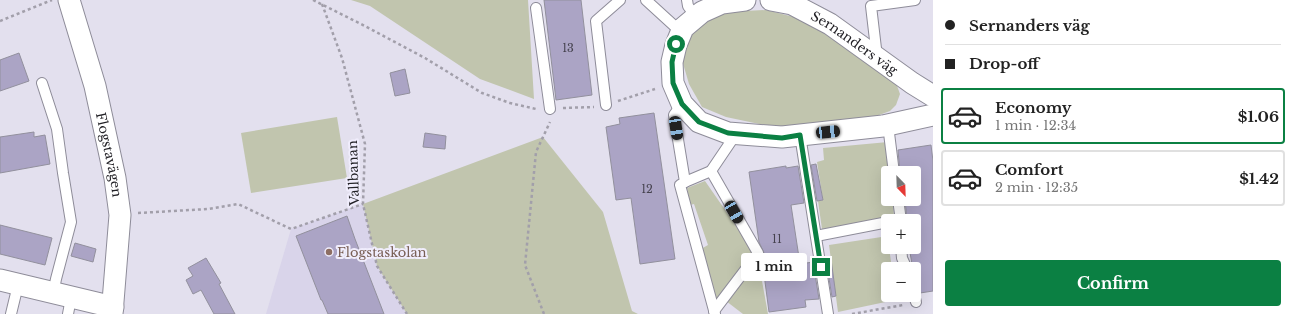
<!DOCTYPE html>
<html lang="en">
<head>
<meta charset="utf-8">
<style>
	:root { --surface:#fff; --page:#f2f2f2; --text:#222; --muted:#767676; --line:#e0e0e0; --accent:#0b8043 }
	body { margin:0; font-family:"Libre Baskerville",serif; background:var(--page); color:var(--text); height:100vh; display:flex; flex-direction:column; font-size:15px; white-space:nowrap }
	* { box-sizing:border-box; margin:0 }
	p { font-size:13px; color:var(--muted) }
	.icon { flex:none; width:22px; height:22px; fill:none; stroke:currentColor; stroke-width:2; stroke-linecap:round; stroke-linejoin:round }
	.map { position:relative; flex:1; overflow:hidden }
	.panel { display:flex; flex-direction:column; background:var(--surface); width:360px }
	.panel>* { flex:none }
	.banner { display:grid; align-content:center; height:88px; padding:0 12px; background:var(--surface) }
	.needle { width:26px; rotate:157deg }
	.buttons { position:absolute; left:881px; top:166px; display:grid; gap:8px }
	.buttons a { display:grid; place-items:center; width:40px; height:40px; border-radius:4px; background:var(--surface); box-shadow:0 4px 16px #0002; font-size:20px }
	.end { position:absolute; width:18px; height:18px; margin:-9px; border:5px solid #0b8043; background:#fff; box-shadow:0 0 0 2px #fff }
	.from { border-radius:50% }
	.bubble { position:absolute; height:28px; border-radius:4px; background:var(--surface); box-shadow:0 4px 16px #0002; font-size:13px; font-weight:700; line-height:28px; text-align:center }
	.car { position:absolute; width:12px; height:24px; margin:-12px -6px; border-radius:5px; box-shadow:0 0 3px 1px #0007; background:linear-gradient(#222 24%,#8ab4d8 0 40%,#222 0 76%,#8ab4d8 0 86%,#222 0) }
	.banner b { display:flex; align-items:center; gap:14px; height:38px; font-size:15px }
	.banner b+b { border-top:1px solid var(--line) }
	.banner i { width:10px; height:10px; background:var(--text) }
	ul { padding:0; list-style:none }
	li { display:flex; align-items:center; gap:12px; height:56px; margin:0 8px 6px; padding:0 4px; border:2px solid var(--line); border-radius:4px }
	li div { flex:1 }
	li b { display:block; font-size:15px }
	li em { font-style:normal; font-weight:700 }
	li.active { border-color:var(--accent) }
	li>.icon { width:36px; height:36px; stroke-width:1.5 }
	.action { display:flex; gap:8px; margin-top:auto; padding:8px 12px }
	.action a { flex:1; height:46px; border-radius:4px; background:var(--accent); color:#fff; font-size:16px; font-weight:700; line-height:46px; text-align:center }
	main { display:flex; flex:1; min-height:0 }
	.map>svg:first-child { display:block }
	.built { fill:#d9d4ea }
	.green { fill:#c1c5ae }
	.building { fill:#aba4c5; stroke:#92909d }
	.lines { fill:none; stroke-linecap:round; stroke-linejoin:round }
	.lane-casing { stroke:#8e8c99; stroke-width:12 }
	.street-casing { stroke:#8e8c99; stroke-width:23 }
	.path { stroke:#a29faa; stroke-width:2.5; stroke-dasharray:3 3; stroke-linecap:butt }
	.lane { stroke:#fff; stroke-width:10 }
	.street { stroke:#fff; stroke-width:21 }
	.route { stroke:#0b8043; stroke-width:5 }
	.education-dot { fill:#8d6e63; stroke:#f0edfc; stroke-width:1.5 }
	.labels { text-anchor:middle; stroke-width:4; stroke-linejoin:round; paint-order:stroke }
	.number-label { font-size:11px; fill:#45424e }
	.street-label { font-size:13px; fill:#232227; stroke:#f0edfc }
	.education-label { font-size:13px; fill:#785e54; stroke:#f0edfc; text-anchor:start }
</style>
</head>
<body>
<main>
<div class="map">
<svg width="933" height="314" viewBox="0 0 933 314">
	<rect width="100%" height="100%" fill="#e3e0ee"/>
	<!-- built -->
	<polygon class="built" points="363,204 377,266 407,314 266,314 291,229"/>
	<!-- green -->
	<g class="green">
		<polygon points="351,0 528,0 534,99 480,79 370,6"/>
		<polygon points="766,10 794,17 825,32 896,83 900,94 896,105 890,111 871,118 779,128 726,117 702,107 689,84 682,60 683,48 692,31 707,21 725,12"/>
		<polygon points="337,117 347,178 251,193 241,133"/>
		<polygon points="543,137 603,212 632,311 638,314 407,314 377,266 363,204"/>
		<polygon points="888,142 891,173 888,173 888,199 893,199 894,218 822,229 818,201 823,200 817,162 824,160 823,148"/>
		<polygon points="705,181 753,250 714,305 701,249 708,245 694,204 690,205 687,188"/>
		<polygon points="888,236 888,247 889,247 892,269 888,269 888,295 895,295 895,300 838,312 829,245"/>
		<polygon points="758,259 768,314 743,314 726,301"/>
	</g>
	<!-- building -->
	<g class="building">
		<polygon points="544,0 581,0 592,95 556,100"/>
		<polygon points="19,53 29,81 0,91 0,60"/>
		<polygon points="405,69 410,93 395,96 390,73"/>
		<polygon points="654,113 675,259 640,264 631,198 616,200 606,127 620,124 619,118"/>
		<polygon points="34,132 34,137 45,135 50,164 0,173 0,137"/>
		<polygon points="425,133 446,136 445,149 423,147"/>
		<polygon points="931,145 933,161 933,291 920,293 916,289 914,269 912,264 909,247 914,247 914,221 907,221 905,199 914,199 914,173 900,173 898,150"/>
		<polygon points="816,164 823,200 817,201 811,165"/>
		<polygon points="786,166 786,168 798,166 804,203 791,205 800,264 813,262 819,299 805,300 806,307 769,312 762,259 764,253 759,242 749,172"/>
		<polygon points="347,216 355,239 384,314 328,314 322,300 321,300 296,236"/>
		<polygon points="0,225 52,238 45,265 0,254"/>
		<polygon points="75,243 96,249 93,262 71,256"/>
		<polygon points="206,258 221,283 219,284 235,314 214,314 201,290 193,294 186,280 193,276 188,268"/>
		<polygon points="831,259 836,296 832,297 826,260"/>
	</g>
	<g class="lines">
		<defs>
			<g id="lane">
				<polyline points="646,0 681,32"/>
				<polyline points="687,0 688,6 696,17"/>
				<polyline points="536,8 550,109"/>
				<polyline points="877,57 871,6 915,0"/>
				<polyline points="42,83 57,129 63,173 71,222 56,279 53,294"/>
				<polyline points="682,104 674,115 685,182 680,185 715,314"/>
				<polyline points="606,105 596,21 620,0"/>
				<polyline points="888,125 894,173"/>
				<polyline points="800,135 828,314"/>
				<polyline points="711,171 758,253 714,311"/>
				<polyline points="685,182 711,171 736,134"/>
				<polyline points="898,199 901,221"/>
				<polyline points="816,236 888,222"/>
				<polyline points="901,247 902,258 907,269"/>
				<polyline points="914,295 916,302"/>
				<polyline points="11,314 18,285"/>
				<polyline points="68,314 71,298"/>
			</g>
			<g id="street">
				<path id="s1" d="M69,0L95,86L115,178L120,215L112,314"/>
				<polyline points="745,0 722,3 702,12 683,28 676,45 672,62 673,83 682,104 699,122 728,133 782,137 883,126 933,115"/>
				<path id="s2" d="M771,0L792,4L830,24L912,83L933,96"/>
				<polyline points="0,280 113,307"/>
			</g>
		</defs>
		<!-- lane casing -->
		<use href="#lane" class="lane-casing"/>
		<!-- street casing -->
		<use href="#street" class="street-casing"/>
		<!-- path -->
		<g class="path">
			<polyline points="313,0 361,24 425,58 482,93 510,103 536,109"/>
			<polyline points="322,4 342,58 365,144 363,204 377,266 407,314"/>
			<polyline points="0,21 52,0"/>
			<polyline points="618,101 655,89"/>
			<polyline points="563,108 594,107"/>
			<polyline points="138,213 208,209 238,204 291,229 363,204"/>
			<polyline points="544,314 525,265 536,152 550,122"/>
			<polyline points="852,314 903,305"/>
		</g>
		<!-- lane -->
		<use href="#lane" class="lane"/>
		<!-- street -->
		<use href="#street" class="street"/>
	</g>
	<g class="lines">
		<!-- route -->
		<polyline class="route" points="676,44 672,62 673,83 682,104 699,122 728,133 782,138 800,135 821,267"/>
	</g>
	<!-- markers -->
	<circle class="education-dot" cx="329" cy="252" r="4"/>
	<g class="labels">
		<!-- number labels -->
		<g class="number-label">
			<text x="568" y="52">13</text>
			<text x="647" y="193">12</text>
			<text x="777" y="243">11</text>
		</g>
		<!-- street labels -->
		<g class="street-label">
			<text dy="5" stroke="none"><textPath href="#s2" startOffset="95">Sernanders väg</textPath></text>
			<text dy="5" stroke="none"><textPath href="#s1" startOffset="160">Flogstavägen</textPath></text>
			<text transform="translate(353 173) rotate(-92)" y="5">Vallbanan</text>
		</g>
		<!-- education labels -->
		<g class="education-label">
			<text x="337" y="257">Flogstaskolan</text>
		</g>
	</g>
</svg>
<div class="buttons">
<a><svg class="needle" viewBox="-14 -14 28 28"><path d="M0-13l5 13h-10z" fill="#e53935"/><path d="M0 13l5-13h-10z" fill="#767676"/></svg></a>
<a>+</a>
<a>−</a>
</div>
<i class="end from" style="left:676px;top:44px"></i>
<i class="end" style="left:821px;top:267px"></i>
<div class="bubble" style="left:741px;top:253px;width:66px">1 min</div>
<i class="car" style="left:676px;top:128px;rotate:171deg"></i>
<i class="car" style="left:828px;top:132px;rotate:84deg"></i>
<i class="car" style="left:734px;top:212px;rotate:150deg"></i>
</div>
<section class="panel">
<div class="banner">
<b><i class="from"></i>Sernanders väg</b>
<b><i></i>Drop-off</b>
</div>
<ul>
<li class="active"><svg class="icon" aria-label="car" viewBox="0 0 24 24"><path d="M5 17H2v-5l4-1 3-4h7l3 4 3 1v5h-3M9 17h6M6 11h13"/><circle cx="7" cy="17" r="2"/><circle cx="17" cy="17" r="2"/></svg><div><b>Economy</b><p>1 min · 12:34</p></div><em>$1.06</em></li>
<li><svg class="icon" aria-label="car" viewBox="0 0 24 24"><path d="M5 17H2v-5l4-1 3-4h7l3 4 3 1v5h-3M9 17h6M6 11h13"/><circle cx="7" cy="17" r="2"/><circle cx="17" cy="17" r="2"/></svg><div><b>Comfort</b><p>2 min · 12:35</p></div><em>$1.42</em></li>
</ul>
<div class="action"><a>Confirm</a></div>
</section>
</main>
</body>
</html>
